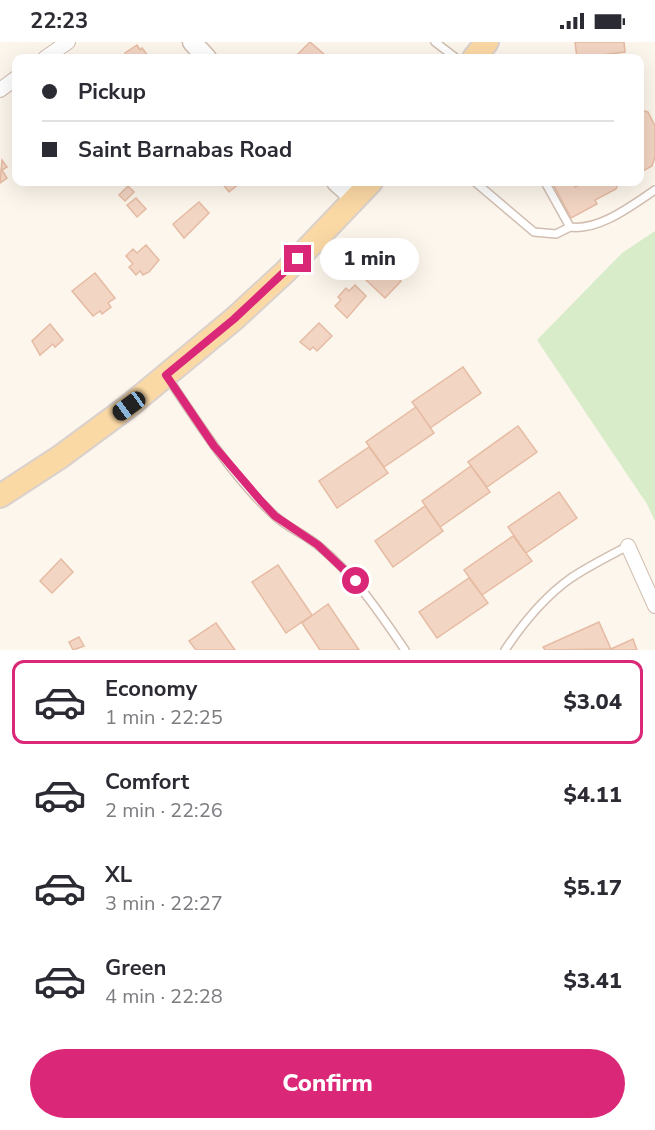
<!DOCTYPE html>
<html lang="en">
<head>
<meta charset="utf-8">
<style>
	:root { --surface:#fff; --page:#f2f2f3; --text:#2b2b33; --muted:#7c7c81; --line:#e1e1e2; --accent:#db2777 }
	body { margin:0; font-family:"Nunito Sans",sans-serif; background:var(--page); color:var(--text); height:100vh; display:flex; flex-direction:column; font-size:22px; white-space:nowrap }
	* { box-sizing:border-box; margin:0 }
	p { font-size:20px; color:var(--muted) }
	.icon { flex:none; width:33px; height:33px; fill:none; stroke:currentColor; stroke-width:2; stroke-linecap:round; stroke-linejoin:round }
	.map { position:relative; height:608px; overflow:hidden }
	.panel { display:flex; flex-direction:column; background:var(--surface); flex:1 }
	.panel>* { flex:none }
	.guide { position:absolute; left:12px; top:12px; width:632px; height:132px; border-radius:12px; box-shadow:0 6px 24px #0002; display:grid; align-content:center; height:132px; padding:0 30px; background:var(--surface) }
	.end { position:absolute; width:27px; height:27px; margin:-14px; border:8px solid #db2777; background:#fff; box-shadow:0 0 0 3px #fff }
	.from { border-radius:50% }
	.bubble { position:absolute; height:42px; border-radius:21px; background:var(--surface); box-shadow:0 6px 24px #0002; font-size:20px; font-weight:800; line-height:42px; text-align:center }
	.car { position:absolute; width:18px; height:36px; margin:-18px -9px; border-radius:8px; box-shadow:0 0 4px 2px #0007; background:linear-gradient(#222 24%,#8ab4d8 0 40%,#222 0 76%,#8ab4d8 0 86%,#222 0) }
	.guide b { display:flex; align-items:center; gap:21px; height:57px; font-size:22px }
	.guide b+b { border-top:2px solid var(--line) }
	.guide i { width:15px; height:15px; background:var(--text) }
	ul { padding:10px 0 0; list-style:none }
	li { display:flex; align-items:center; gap:18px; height:84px; margin:0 12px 9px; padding:0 18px; border:3px solid transparent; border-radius:12px }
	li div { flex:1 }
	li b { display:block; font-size:22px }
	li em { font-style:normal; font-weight:800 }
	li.active { border-color:var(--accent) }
	li>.icon { width:54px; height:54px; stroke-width:1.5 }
	.action { display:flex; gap:12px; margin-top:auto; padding:12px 30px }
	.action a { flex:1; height:69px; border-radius:36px; background:var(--accent); color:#fff; font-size:24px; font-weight:800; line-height:69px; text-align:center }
	.status { display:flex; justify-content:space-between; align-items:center; height:42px; padding:0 30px; background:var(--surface); direction:ltr }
	.status svg { height:16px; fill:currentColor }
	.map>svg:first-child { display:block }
	.green { fill:#d8ecc9 }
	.building { fill:#f3d5c3; stroke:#e6bba3; stroke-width:1.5 }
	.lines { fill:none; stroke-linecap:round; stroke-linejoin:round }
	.service-casing { stroke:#d1beb0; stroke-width:10 }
	.minor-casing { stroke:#d1beb0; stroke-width:16 }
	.tertiary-casing { stroke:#d1beb0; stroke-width:21 }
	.primary-casing { stroke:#dad1cd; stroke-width:26 }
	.service { stroke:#fff; stroke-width:7 }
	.minor { stroke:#fff; stroke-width:14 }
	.tertiary { stroke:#fff; stroke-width:18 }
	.primary { stroke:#fbd9a5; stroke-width:22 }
	.route { stroke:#db2777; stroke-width:8 }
</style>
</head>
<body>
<div class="status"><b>22:23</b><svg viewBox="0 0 49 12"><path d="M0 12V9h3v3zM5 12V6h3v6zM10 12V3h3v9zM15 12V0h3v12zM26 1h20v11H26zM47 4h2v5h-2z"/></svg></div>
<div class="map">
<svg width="655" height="608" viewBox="0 0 655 608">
	<rect width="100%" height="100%" fill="#fdf6ec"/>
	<!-- green -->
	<polygon class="green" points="655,189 655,479 647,462 537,298 622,211"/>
	<!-- building -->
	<g class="building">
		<polygon points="310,0 325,13 322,16 294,16"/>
		<polygon points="575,0 624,0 625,10 577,16"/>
		<polygon points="137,3 140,8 142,6 149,15 127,16 125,11"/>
		<polygon points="639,67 648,70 655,84 655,115 652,124 639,131"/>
		<polygon points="2,118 7,125 2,128 7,136 0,141"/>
		<polygon points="221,140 241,140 229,150"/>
		<polygon points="552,140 573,140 575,145 587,140 619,140 616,147 595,158 597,162 571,176"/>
		<polygon points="128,144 134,150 125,159 119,153"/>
		<polygon points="136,156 146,167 137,175 127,163"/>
		<polygon points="199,160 209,171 184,196 173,182"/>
		<polygon points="146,203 159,218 149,230 143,233 140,229 136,233 129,225 133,222 126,214 133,207 137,211"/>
		<polygon points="378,219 401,239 385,256 366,238 371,233 368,230"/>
		<polygon points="95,231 115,256 108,261 111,265 102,272 100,269 93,274 72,249"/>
		<polygon points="355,243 366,254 347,276 335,264 341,258 338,255 346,246 349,249"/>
		<polygon points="319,281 332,294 317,309 313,305 310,308 300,300"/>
		<polygon points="50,282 63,298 55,305 53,302 40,313 32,299"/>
		<polygon points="463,325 481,351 430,386 412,360"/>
		<polygon points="416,365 434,391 384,425 366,400"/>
		<polygon points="518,384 537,410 487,445 468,420"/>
		<polygon points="369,405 388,431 337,466 319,439"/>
		<polygon points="471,424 490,450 440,485 422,459"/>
		<polygon points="559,450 577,476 526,511 508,485"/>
		<polygon points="425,464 443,489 393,525 375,499"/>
		<polygon points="513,494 532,519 482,553 464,528"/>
		<polygon points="61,517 73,530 52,551 40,539"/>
		<polygon points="278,523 312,573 286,591 252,540"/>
		<polygon points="469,536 488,561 437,596 419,570"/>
		<polygon points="328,562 359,608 320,608 302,581"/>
		<polygon points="599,580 611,607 545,608 543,605"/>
		<polygon points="216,581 235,608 196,608 189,599"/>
		<polygon points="79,595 84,604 73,608 69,600"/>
		<polygon points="633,597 637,608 609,608 611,607"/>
	</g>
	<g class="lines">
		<defs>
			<g id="service">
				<polyline points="435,0 456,16"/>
				<polyline points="475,140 534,190 556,192 570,185"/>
				<path d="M545,140L570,185C599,189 631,164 655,148"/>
				<path d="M168,336C198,381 234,437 275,474C288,486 306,493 320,505C356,535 379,570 405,608"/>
				<path d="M505,608C523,581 544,555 571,536C589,524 609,514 628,504"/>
			</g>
			<g id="minor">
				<polyline points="45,16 68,0"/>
				<polyline points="0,48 16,36"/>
				<polyline points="628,504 655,564"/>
			</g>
			<g id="tertiary">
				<polyline points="192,0 207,16"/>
				<polyline points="336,140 354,156"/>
			</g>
			<g id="primary">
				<polyline points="474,16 487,0"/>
				<polyline points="0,454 60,415 129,364 234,277 285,230 371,140"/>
			</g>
		</defs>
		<!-- service casing -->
		<use href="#service" class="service-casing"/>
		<!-- minor casing -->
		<use href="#minor" class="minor-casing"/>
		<!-- tertiary casing -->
		<use href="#tertiary" class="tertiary-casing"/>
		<!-- primary casing -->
		<use href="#primary" class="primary-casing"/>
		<!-- service -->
		<use href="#service" class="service"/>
		<!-- minor -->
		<use href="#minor" class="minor"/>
		<!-- tertiary -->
		<use href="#tertiary" class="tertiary"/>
		<!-- primary -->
		<use href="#primary" class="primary"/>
	</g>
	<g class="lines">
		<!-- route -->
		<polyline class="route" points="298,217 234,277 166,333 214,404 261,459 275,474 318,503 356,539"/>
	</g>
</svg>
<i class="end from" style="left:356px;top:539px"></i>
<i class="end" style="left:298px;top:217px"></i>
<div class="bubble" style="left:320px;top:196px;width:99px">1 min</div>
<i class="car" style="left:129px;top:364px;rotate:234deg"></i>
<div class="guide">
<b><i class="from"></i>Pickup</b>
<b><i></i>Saint Barnabas Road</b>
</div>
</div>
<section class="panel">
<ul>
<li class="active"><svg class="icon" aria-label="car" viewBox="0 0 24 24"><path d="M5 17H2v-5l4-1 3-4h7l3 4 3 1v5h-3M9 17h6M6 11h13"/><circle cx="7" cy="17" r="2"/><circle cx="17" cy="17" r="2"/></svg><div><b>Economy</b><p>1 min · 22:25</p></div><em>$3.04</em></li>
<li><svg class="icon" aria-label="car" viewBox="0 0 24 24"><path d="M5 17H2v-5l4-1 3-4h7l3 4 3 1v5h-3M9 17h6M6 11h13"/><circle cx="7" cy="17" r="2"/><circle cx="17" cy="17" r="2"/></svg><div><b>Comfort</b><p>2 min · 22:26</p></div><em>$4.11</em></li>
<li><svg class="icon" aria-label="car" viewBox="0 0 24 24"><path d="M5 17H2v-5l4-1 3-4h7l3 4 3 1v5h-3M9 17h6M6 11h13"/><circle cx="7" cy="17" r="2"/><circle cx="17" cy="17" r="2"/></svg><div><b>XL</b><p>3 min · 22:27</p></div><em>$5.17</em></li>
<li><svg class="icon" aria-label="car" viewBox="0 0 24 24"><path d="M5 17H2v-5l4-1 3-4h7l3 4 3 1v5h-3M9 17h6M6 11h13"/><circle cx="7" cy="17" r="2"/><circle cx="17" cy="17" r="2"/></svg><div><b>Green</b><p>4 min · 22:28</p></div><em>$3.41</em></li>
</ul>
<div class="action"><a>Confirm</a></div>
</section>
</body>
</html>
